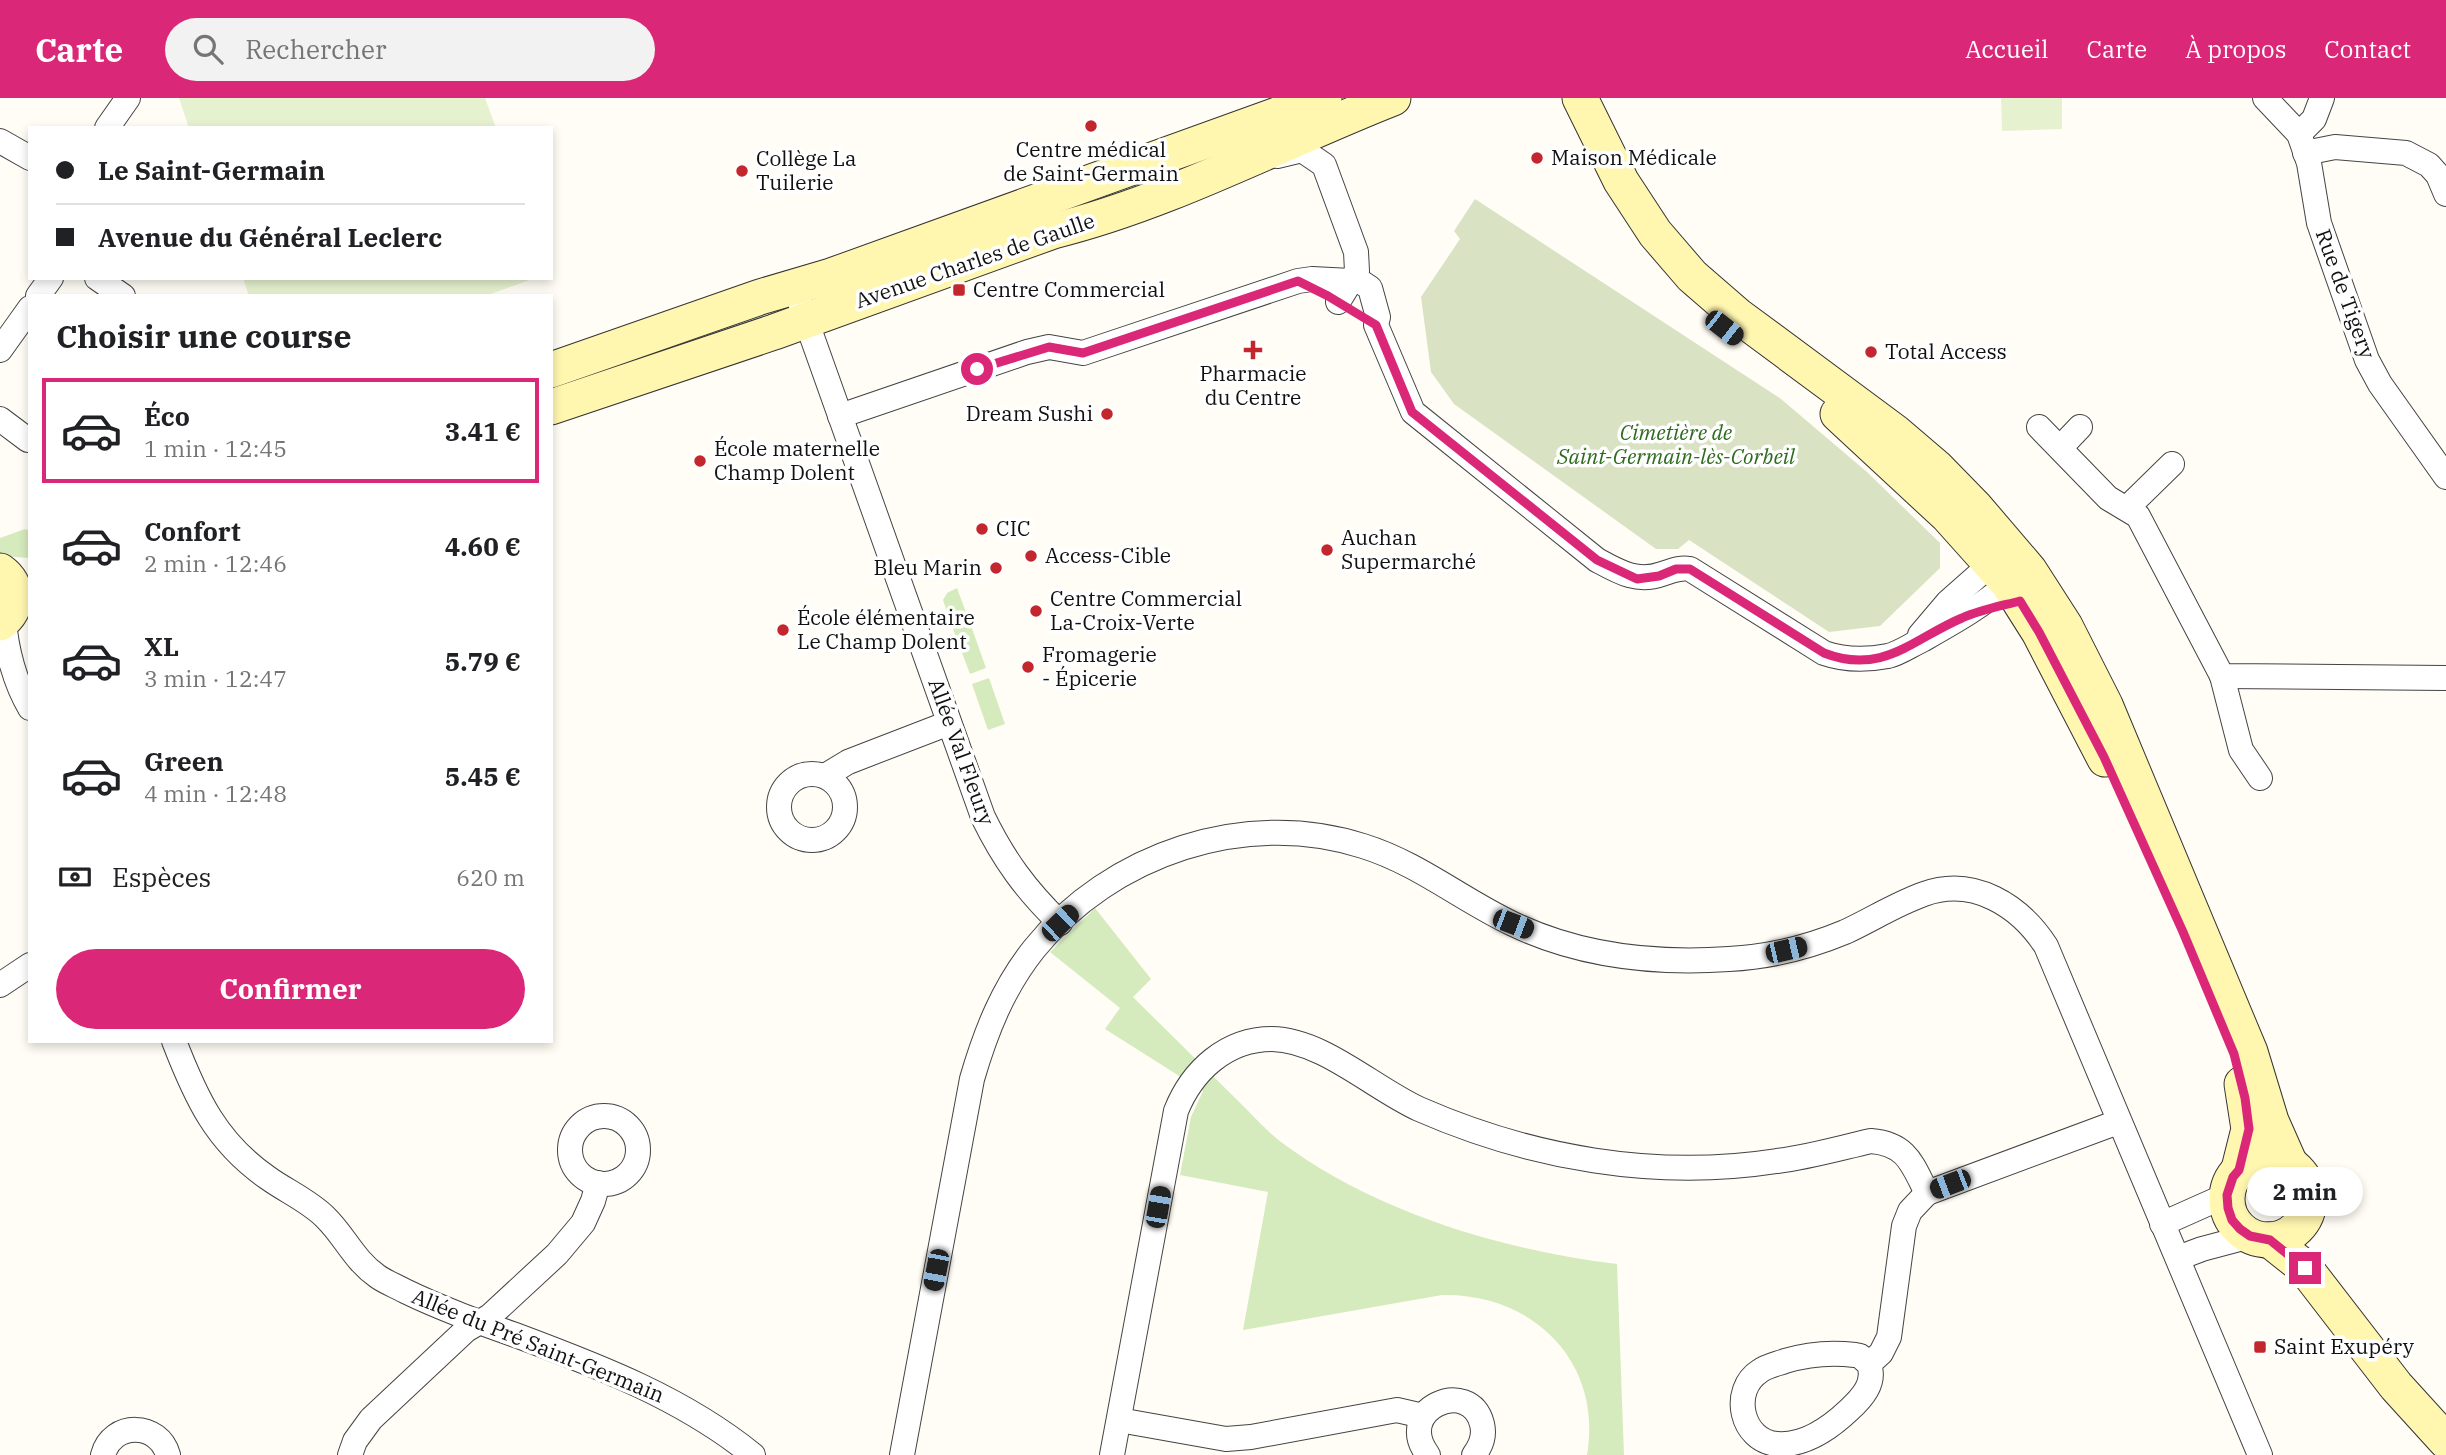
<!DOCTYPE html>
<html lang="fr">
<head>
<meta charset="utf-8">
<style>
	:root { --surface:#fff; --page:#f2f2f2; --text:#202124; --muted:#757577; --line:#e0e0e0; --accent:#db2777 }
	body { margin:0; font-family:"IBM Plex Serif",serif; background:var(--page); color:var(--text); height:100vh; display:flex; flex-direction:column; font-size:26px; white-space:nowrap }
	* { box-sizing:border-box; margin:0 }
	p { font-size:23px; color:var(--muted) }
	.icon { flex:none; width:38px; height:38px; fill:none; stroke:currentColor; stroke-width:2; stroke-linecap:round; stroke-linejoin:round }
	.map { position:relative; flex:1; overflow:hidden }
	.details { position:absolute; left:28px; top:196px; width:525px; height:749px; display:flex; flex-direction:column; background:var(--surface); border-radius:0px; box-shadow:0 4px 10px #0003 }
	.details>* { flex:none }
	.top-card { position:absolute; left:28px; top:28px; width:525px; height:154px; border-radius:0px; box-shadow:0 4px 10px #0003; display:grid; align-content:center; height:154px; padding:0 28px; background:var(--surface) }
	.end { position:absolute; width:32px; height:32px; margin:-16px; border:9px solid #db2777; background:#fff; box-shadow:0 0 0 4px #fff }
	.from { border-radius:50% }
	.bubble { position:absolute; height:49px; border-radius:24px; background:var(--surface); box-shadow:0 4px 10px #0003; font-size:23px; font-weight:700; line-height:49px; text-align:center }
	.car { position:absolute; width:21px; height:42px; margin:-21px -10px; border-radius:9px; box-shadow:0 0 5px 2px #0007; background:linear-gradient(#222 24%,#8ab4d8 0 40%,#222 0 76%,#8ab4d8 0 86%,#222 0) }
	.top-card b { display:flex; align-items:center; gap:24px; height:66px; font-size:26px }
	.top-card b+b { border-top:2px solid var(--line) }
	.top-card i { width:18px; height:18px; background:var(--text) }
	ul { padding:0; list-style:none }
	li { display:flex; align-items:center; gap:21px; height:105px; margin:0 14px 10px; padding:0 14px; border:4px solid transparent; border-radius:0px }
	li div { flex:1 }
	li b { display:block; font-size:26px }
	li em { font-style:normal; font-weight:700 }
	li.on { border-color:var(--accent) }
	li>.icon { width:63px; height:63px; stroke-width:1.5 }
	h2 { padding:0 28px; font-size:32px; line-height:84px }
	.pay { display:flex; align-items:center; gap:18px; height:77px; padding:0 28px; font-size:26px }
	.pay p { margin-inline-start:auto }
	.action { display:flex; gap:14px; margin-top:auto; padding:14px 28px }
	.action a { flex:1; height:80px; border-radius:42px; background:var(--accent); color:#fff; font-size:28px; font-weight:700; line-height:80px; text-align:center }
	header { display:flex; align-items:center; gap:42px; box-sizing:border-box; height:98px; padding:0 35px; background:var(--accent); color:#fff }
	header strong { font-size:33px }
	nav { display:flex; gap:38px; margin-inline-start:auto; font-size:24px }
	.search { width:490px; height:63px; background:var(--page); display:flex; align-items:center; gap:18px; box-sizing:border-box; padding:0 24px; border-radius:38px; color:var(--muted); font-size:26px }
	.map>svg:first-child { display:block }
	.green { fill:#d5ebbd }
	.cemetery { fill:#d9e3c4 }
	.pitch { fill:#e6f2cf }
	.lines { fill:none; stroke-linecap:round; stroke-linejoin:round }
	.minor-casing { stroke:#444; stroke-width:26 }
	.secondary-casing { stroke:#333; stroke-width:37 }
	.minor { stroke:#fff; stroke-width:24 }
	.secondary { stroke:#fff6b0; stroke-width:35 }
	.route { stroke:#db2777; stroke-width:9 }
	.poi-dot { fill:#c4262e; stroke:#fff; stroke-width:2.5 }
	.labels { text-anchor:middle; stroke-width:7; stroke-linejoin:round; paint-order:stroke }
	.poi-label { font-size:21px; fill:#111; stroke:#fff; text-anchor:start }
	.street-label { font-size:21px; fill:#111; stroke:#fff }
	.park-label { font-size:21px; font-style:italic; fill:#2f6b1f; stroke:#fff }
</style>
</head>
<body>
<header>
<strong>Carte</strong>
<div class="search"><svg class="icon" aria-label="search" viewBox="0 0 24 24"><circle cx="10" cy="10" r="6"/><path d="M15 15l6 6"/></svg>Rechercher</div>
<nav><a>Accueil</a><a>Carte</a><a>À propos</a><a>Contact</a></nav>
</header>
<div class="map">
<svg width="2446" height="1357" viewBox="0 0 2446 1357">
	<rect width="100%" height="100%" fill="#fffdf5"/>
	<!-- green -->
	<g class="green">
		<polygon points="25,431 30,433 30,460 0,458 0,440"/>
		<polygon points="957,490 968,520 951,526 943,502 947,495"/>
		<polygon points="970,525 986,570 970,576 953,531"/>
		<polygon points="989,580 1005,626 988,632 972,586"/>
		<path d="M1095,810L1151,881L1133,899C1165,931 1198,963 1231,996C1247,1011 1263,1030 1281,1044C1375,1114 1501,1152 1617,1166L1624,1357H1587C1603,1264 1533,1195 1442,1197L1243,1232L1268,1094L1180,1077L1191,1019L1203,993L1105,931L1120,910L1050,854Z"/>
	</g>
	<!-- cemetery -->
	<polygon class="cemetery" points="1475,101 1781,301 1867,374 1940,445 1940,470 1880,528 1829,534 1689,442 1678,451 1656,451 1454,306 1431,274 1421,199 1460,141 1454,133"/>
	<!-- pitch -->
	<g class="pitch">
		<polygon points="179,0 485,0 496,30 189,30"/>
		<polygon points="2001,0 2062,0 2062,31 2002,33"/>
		<polygon points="243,180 535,180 485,198 249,198"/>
	</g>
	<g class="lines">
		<defs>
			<g id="minor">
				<polyline points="2265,0 2299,36 2309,65 2319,125 2367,262 2380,286 2446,379"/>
				<polyline points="107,30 128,0"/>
				<polyline points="2299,36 2314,21 2322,0"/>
				<polyline points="0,43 30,60"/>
				<polyline points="2305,55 2335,49 2406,55 2429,67 2438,77 2446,96"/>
				<polyline points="1277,58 1302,52 1324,67 1356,154 1357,173 1338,204"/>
				<polyline points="97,180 123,198"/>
				<polyline points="38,198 51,180"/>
				<path d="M801,208L983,719C1004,762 1026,792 1060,825"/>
				<polyline points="0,252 30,210"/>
				<path d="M840,318L1027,254L1049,249L1083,255L1298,183L1312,181L1351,183L1361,184L1370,190L1378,219L1376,227L1413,314L1597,462C1619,474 1637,485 1662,476C1672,473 1679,469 1690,471L1824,555C1844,562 1867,562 1888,558C1900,555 1911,547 1922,542C1952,525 1983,508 2008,485"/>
				<polyline points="0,321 28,342"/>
				<polyline points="2039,329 2108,400 2138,418 2222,578 2446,580"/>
				<polyline points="2061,349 2080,329"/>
				<polyline points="2127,410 2172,366"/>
				<path d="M4,522C6,551 15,585 30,610"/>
				<polyline points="1920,537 1948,504 1991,466"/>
				<polyline points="2222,578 2241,652 2260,680"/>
				<circle cx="812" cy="709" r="33"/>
				<polyline points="825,678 848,664 949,625"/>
				<polyline points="0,887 30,867"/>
				<path d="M174,943C196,1000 216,1044 268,1080C286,1093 309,1103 325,1119C344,1137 354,1162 377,1178C385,1184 396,1188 405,1193C442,1211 479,1224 518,1238C601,1269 684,1301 753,1357"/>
				<circle cx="604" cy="1052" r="34"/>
				<polyline points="2162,1126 2227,1097"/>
				<polyline points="2178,1160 2202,1151 2251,1138"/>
				<path d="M1869,1266C1876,1285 1862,1300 1849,1312C1830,1330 1804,1348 1777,1346C1741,1343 1730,1292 1760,1273C1767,1268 1777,1266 1785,1263C1808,1256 1831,1254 1855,1257L1860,1258L1869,1266L1881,1255L1889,1239L1904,1128L1910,1113L1927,1095"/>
				<polyline points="1119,1322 1226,1341 1251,1339 1397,1312 1423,1318"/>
				<path d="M103,1357C112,1323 159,1324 168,1357"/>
				<polyline points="350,1357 355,1343 371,1321 466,1232 490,1218 557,1156 583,1125 593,1103 598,1085"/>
				<path d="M902,1357L972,981C986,933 1003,890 1034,851C1110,756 1246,710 1363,748C1418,765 1462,802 1513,826C1580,858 1656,866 1729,861C1768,859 1809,849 1845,834C1871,822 1896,806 1924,796C1974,778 2020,808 2046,848L2260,1357"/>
				<path d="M1112,1357L1176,1013C1192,973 1226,941 1272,941C1323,942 1373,990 1419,1011C1531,1060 1655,1082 1777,1063C1809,1059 1840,1050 1871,1043C1907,1046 1912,1066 1927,1095L2118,1024"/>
				<path d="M1428,1357C1393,1311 1470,1278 1482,1326C1485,1338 1481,1348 1474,1357"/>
			</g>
			<g id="secondary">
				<polyline points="1580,0 1621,83 1655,135 1692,178 1737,217 1895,334 1936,369 1976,410 2029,472 2065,528 2105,607 2250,954 2271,1023 2290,1066"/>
				<polyline points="551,272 760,199 831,178 1324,0"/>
				<path d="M551,309L774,234L1053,133C1170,104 1281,44 1393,0"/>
				<polyline points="1838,316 1948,418 2008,485 2039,534 2105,661"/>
				<path d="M0,473C19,486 20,511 0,525"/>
				<circle cx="2268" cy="1101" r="41"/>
				<polyline points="2239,1071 2249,1031 2242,986"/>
				<polyline points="2270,1142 2305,1170 2396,1288 2446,1343"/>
			</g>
		</defs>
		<!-- minor casing -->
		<use href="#minor" class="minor-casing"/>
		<!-- secondary casing -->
		<use href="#secondary" class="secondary-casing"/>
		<!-- minor -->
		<use href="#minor" class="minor"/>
		<!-- secondary -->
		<use href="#secondary" class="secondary"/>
	</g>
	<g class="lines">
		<!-- route -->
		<path class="route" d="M977,271L1049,249L1083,255L1298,183L1328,198L1376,227L1412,314L1597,462L1637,481L1659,478L1676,471H1690L1824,555C1883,578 1914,540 1962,520C1980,512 2001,508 2020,503L2039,534L2104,659L2183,834L2234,956L2245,1000L2249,1031L2239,1072L2233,1079L2227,1097L2228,1110L2232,1122L2240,1131L2250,1138L2270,1142L2305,1170"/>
	</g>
	<!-- markers -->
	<g class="poi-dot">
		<circle cx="1091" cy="28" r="7"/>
		<circle cx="1537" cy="60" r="7"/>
		<circle cx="742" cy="73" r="7"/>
		<rect x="952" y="185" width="14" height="14" rx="3.5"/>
		<path d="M1249.5 241.5h7v7h7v7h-7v7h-7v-7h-7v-7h7z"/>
		<circle cx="1871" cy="254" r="7"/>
		<circle cx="1107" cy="316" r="7"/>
		<circle cx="700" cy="363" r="7"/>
		<circle cx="982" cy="431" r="7"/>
		<circle cx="1327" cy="452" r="7"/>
		<circle cx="1031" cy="458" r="7"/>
		<circle cx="996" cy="470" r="7"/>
		<circle cx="1036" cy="513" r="7"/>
		<circle cx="783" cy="532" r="7"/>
		<circle cx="1028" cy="569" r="7"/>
		<rect x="2253" y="1242" width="14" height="14" rx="3.5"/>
	</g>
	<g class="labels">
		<!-- poi labels -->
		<g class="poi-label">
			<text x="1091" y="59" text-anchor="middle">Centre médical<tspan x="1091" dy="24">de Saint-Germain</tspan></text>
			<text x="1551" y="67">Maison Médicale</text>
			<text x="756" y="68">Collège La<tspan x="756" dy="24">Tuilerie</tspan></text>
			<text x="973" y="199">Centre Commercial</text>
			<text x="1885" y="261">Total Access</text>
			<text x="1253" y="283" text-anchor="middle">Pharmacie<tspan x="1253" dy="24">du Centre</tspan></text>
			<text x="1093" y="323" text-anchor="end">Dream Sushi</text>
			<text x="714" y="358">École maternelle<tspan x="714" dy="24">Champ Dolent</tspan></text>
			<text x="996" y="438">CIC</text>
			<text x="1341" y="447">Auchan<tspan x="1341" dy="24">Supermarché</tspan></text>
			<text x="1045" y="465">Access-Cible</text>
			<text x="982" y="477" text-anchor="end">Bleu Marin</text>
			<text x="1050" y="508">Centre Commercial<tspan x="1050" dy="24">La-Croix-Verte</tspan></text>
			<text x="797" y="527">École élémentaire<tspan x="797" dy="24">Le Champ Dolent</tspan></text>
			<text x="1042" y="564">Fromagerie<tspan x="1042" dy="24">- Épicerie</tspan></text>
			<text x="2274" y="1256">Saint Exupéry</text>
		</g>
		<!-- street labels -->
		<g class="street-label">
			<text transform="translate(975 163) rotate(-19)" y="7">Avenue Charles de Gaulle</text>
			<text transform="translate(2345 196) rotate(70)" y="7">Rue de Tigery</text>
			<text transform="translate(961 654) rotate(70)" y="7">Allée Val Fleury</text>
			<text transform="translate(538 1248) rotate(22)" y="7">Allée du Pré Saint-Germain</text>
		</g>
		<!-- park labels -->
		<g class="park-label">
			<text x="1676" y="342">Cimetière de<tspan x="1676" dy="24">Saint-Germain-lès-Corbeil</tspan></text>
		</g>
	</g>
</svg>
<i class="end from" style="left:977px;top:271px"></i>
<i class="end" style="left:2305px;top:1170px"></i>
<div class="bubble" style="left:2247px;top:1069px;width:116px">2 min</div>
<i class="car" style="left:1724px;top:230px;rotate:128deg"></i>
<i class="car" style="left:1060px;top:825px;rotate:46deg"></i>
<i class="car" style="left:1513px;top:826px;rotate:111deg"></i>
<i class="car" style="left:1786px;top:852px;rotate:77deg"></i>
<i class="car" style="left:1950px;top:1086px;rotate:249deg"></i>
<i class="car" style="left:1158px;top:1109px;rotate:10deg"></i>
<i class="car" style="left:936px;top:1172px;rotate:191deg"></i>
<div class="top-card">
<b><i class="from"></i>Le Saint-Germain</b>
<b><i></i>Avenue du Général Leclerc</b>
</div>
<section class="details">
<h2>Choisir une course</h2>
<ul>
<li class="on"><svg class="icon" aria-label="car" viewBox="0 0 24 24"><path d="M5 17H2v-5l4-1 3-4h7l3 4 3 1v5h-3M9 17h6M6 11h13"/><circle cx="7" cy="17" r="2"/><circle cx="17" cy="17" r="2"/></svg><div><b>Éco</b><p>1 min · 12:45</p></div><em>3.41 €</em></li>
<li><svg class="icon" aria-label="car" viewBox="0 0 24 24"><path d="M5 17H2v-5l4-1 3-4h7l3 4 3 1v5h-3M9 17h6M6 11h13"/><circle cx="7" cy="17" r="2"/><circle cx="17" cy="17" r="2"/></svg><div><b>Confort</b><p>2 min · 12:46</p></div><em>4.60 €</em></li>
<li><svg class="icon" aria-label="car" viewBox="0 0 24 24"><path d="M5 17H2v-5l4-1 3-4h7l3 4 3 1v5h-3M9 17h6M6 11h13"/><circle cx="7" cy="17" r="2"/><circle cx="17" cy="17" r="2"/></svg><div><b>XL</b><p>3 min · 12:47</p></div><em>5.79 €</em></li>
<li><svg class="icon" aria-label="car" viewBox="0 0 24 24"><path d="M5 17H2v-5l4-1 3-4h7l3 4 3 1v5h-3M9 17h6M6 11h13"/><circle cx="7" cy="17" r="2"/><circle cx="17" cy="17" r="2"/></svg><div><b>Green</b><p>4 min · 12:48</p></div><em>5.45 €</em></li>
</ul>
<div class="pay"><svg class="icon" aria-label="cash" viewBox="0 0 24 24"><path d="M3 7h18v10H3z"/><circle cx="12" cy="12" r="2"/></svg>Espèces<p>620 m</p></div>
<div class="action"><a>Confirmer</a></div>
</section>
</div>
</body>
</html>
